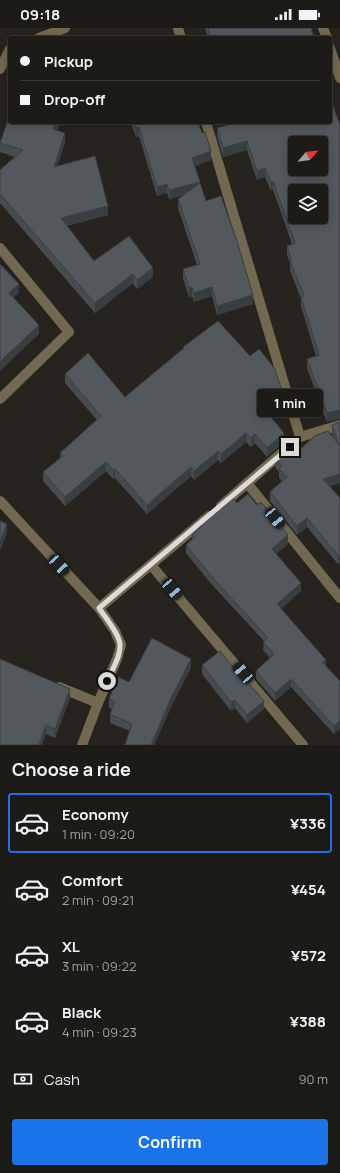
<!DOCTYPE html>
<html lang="en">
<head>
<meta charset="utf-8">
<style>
	:root { --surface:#1d1b17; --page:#252420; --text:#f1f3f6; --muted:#a0a1a1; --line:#3b3936; --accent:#1a73e8 }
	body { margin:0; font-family:Manrope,sans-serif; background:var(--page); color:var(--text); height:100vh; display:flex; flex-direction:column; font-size:15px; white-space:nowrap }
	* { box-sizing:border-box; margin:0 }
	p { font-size:13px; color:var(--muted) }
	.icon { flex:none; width:22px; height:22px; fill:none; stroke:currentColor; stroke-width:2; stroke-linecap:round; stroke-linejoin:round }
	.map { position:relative; height:717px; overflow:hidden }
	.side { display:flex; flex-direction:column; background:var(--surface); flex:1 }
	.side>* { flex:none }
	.guide { position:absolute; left:8px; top:8px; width:324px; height:88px; border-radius:4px; box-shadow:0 2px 10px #0003,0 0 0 1px var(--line); display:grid; align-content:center; height:88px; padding:0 12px; background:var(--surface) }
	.needle { width:26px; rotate:62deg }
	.tools { position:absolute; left:288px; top:108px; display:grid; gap:8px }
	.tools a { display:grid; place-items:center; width:40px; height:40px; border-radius:4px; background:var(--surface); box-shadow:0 2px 10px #0003,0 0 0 1px var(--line); font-size:20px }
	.end { position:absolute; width:18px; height:18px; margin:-9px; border:5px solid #dddbd8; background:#111; box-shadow:0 0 0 2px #111 }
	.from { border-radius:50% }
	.bubble { position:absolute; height:28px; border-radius:4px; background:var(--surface); box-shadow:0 2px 10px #0003,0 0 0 1px var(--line); font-size:13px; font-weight:700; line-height:28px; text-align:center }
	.car { position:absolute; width:12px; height:24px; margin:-12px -6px; border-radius:5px; box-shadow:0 0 3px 1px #0007; background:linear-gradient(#222 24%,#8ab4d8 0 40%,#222 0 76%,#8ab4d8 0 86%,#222 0) }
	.guide b { display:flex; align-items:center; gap:14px; height:38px; font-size:15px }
	.guide b+b { border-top:1px solid var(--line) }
	.guide i { width:10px; height:10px; background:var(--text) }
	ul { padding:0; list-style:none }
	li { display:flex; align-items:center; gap:12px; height:60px; margin:0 8px 6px; padding:0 4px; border:2px solid transparent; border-radius:4px }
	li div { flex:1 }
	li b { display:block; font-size:15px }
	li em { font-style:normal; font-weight:700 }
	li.on { border-color:var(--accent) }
	li>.icon { width:36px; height:36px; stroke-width:1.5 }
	h2 { padding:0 12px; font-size:18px; line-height:48px }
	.pay { display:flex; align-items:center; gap:10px; height:44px; padding:0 12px; font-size:15px }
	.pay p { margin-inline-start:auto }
	.cta { display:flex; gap:8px; margin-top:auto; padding:8px 12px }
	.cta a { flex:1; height:46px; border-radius:4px; background:var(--accent); color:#fff; font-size:16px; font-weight:700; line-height:46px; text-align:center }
	.status { display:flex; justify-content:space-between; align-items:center; height:28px; padding:0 20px; background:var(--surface); direction:ltr }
	.status svg { height:11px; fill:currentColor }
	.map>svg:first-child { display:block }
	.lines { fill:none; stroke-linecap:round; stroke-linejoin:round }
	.minor { stroke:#736850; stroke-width:10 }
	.wall { fill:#474c4f }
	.shaded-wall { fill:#393e40 }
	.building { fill:#52585c; stroke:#393e40; fill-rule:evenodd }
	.route { stroke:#dddbd8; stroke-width:5 }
</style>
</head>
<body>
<div class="status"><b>09:18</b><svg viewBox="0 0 49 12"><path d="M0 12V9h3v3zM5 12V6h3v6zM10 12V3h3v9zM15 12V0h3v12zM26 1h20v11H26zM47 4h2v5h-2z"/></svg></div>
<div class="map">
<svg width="340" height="717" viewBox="0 0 340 717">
	<rect width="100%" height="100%" fill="#27241f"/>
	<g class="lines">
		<!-- minor -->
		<g class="minor">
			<polyline points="178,0 181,10"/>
			<polyline points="323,0 327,10"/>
			<polyline points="39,10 65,0"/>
			<polyline points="330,20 340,50"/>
			<polyline points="0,41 10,21"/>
			<polyline points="206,94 300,409"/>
			<polyline points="0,220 69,304 0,371"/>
			<polyline points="247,455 340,570"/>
			<polyline points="0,473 99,580"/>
			<polyline points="221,478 300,409 340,397"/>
			<polyline points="151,537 303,717"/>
			<polyline points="59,659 98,675"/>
			<polyline points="82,717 98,675 117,631 121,617 115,603 99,580 209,488"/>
		</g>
	</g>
	<!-- wall -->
	<g class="wall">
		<polygon points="205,0 311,0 314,10 208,10"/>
		<polygon points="10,66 10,78 9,77 9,68"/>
		<polygon points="10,94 61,94 57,102 65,114 57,138 108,187 67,198 94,233 153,249 137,261 133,255 95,285 0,175 0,142 15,129 0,124 0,115"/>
		<polygon points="131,94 198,94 211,132 195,138 200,155 206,173 253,276 217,287 212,268 194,274 192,268 189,269 183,250 183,241 197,237 178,180 178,171 183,167 169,171 167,165 157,168 139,108 136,109"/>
		<polygon points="330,94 327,394 307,340 307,331 316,328 301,278 301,271 290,242 290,235 287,227 287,218 292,216 273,162 271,163 265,149 257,152 247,122 223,129 217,109 217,100"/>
		<polygon points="183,319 281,369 265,382 284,414 267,429 255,415 251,419 246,414 221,435 218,432 194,452 191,448 147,486 115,450 113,451 106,443 65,478 43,453 43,444 60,430 60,425 97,392 65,355 65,346 125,369 183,321"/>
		<polygon points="340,394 340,455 330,458 340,470 340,535 338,536 307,499 297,507 270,473 270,464 282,453 279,450 279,444 275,439 275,430 302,420 333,410 332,406 332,397"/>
		<polygon points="237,475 288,516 276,526 301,563 281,581 326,638 340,653 340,701 334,706 291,659 275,673 256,651 256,643 270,630 263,622 264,613 213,558 186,525 186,517 192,511 192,507 199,501 199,495"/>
		<polygon points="202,637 264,681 247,695 235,680 231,683 202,646"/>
		<polygon points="191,640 172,677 154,717 125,717 130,703 110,695 110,686 112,682 109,680 109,671 129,654"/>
		<polygon points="70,670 55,710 46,706 0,717"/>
	</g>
	<!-- shaded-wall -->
	<g class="shaded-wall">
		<polygon points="56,94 61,94 53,110 53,101"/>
		<polygon points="139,99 139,108 136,109 136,100"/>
		<polygon points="65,105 65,114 54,148 54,139"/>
		<polygon points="247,113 247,122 223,129 223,120"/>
		<polygon points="211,123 211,132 192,139 192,130"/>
		<polygon points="265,140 265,149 257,152 257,143"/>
		<polygon points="273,153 273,162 271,163 271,154"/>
		<polygon points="200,154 200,163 169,171 169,162"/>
		<polygon points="167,156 167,165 157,168 157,159"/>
		<polygon points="108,178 108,187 61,199 61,190"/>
		<polygon points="153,240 153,249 137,261 137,252"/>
		<polygon points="133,246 133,255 95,285 95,275"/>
		<polygon points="19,256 19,265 9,274 9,265"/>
		<polygon points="192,259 192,268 189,269 189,260"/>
		<polygon points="212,259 212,268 194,274 194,265"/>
		<polygon points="253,267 253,276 217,287 217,278"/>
		<polygon points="39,297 39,306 0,343 0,334"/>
		<polygon points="281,360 281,369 261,386 261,377"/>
		<polygon points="340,382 340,391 327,394 327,385"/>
		<polygon points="246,405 246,414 221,435 221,426"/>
		<polygon points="284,405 284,414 267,429 267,420"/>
		<polygon points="255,406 255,415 251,419 251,410"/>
		<polygon points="218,423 218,432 194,452 194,443"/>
		<polygon points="106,434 106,443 65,478 65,469"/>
		<polygon points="191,439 191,448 147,486 147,477"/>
		<polygon points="115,441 115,450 113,451 113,442"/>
		<polygon points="340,446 340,455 323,460 323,451"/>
		<polygon points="307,490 307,499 297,507 297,498"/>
		<polygon points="7,496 7,505 0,523 0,514"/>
		<polygon points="288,507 288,516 272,529 272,521"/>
		<polygon points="340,526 340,535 338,536 338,527"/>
		<polygon points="301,555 301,563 277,584 277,576"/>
		<polygon points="191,631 191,640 172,677 154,717 151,717 172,668"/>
		<polygon points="326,632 326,640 322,634"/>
		<polygon points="291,651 291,659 275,673 275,665"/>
		<polygon points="70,661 70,670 55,710 55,701"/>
		<polygon points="235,672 235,680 231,683 231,674"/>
		<polygon points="264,673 264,681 247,695 247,687"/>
		<polygon points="340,693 340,701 334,706 334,698"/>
		<polygon points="46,697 46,706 42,717 39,717"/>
	</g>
	<!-- building -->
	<g class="building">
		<polygon points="208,0 311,0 314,10 211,10"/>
		<polygon points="168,7 169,10 160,10"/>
		<path d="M330,69L340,97V382L327,385L307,331L319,327L301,269L304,268L290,233H292L287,218L295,215L273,153L271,154L265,140L257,143L247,113L223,120L217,100L238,94H330ZM295,115H321V141H295ZM295,163H321V189H295Z"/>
		<polygon points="10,86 10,94 56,94 53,101 65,105 54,139 95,128 108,178 61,190 94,233 129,208 153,240 137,252 133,246 95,275 0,166 0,142 23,122 0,115"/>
		<polygon points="134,94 198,94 202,105 205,104 211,123 192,130 200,154 169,162 167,156 157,159 139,99 136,100"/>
		<polygon points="200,155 206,173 221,168 237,213 253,267 217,278 212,259 194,265 192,259 189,260 183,241 200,236 178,171"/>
		<polygon points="0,236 19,256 9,265 39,297 0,334"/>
		<polygon points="218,293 250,328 259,321 275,341 281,360 261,377 284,405 267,420 255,406 251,410 246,405 221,426 218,423 194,443 191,439 147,477 115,441 113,442 106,434 65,469 43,444 63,428 60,425 101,388 65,346 88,325 125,369 184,320 183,319"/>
		<polygon points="340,394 340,446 323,451 340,470 340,526 338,527 307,490 297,498 270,464 287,449 279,441 282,438 275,430 296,412 302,420 314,408 328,403 339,417 332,397"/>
		<polygon points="248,466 257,477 261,474 288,507 272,521 301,555 277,576 326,632 322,634 340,653 340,693 334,698 291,651 275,665 256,643 274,626 263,614 268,610 213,550 186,517 195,509 192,507 202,498 199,495 231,468 237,475"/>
		<polygon points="0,493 7,496 0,514"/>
		<polygon points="152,610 191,631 172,668 151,717 125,717 132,696 110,686 115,674 109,671 118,649 129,654"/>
		<polygon points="220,623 244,653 246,652 264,673 247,687 235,672 231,674 202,637"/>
		<polygon points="0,631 70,661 55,701 46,697 39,717 0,717"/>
	</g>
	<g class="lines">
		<!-- route -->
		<path class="route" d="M107,653C112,642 120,630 120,618C121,608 105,589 99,580L290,419"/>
	</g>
</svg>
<div class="tools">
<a><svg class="needle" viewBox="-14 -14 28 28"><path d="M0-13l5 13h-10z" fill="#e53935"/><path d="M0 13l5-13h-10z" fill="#a0a1a1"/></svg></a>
<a><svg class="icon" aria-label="layers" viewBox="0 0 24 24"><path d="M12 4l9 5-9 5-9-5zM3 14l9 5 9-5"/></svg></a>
</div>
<i class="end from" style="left:107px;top:653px"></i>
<i class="end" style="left:290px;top:419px"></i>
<div class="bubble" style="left:257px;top:361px;width:66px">1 min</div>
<i class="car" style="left:275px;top:490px;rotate:141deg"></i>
<i class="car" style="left:59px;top:537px;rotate:137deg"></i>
<i class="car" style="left:172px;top:561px;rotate:140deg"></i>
<i class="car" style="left:243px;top:645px;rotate:320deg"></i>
<div class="guide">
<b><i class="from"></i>Pickup</b>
<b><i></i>Drop-off</b>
</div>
</div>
<section class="side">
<h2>Choose a ride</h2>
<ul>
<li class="on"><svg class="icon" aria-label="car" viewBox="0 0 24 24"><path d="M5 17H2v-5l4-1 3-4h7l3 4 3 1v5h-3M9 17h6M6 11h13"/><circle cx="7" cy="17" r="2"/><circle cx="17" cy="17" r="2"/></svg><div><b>Economy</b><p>1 min · 09:20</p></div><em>¥336</em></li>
<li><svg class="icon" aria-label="car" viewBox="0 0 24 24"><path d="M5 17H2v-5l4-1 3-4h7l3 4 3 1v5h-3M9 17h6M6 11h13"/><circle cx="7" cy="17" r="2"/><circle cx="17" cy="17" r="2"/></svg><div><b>Comfort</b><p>2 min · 09:21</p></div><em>¥454</em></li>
<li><svg class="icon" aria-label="car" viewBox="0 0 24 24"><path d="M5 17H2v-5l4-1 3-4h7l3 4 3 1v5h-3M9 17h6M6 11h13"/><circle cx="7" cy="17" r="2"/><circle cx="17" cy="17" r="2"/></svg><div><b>XL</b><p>3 min · 09:22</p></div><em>¥572</em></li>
<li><svg class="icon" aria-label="car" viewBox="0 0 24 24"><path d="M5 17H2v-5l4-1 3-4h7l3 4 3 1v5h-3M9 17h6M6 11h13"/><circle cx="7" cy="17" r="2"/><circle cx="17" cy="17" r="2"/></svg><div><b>Black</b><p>4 min · 09:23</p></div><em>¥388</em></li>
</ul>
<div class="pay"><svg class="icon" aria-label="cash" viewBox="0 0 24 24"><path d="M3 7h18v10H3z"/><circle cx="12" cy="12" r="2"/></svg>Cash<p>90 m</p></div>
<div class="cta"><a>Confirm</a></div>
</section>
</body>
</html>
